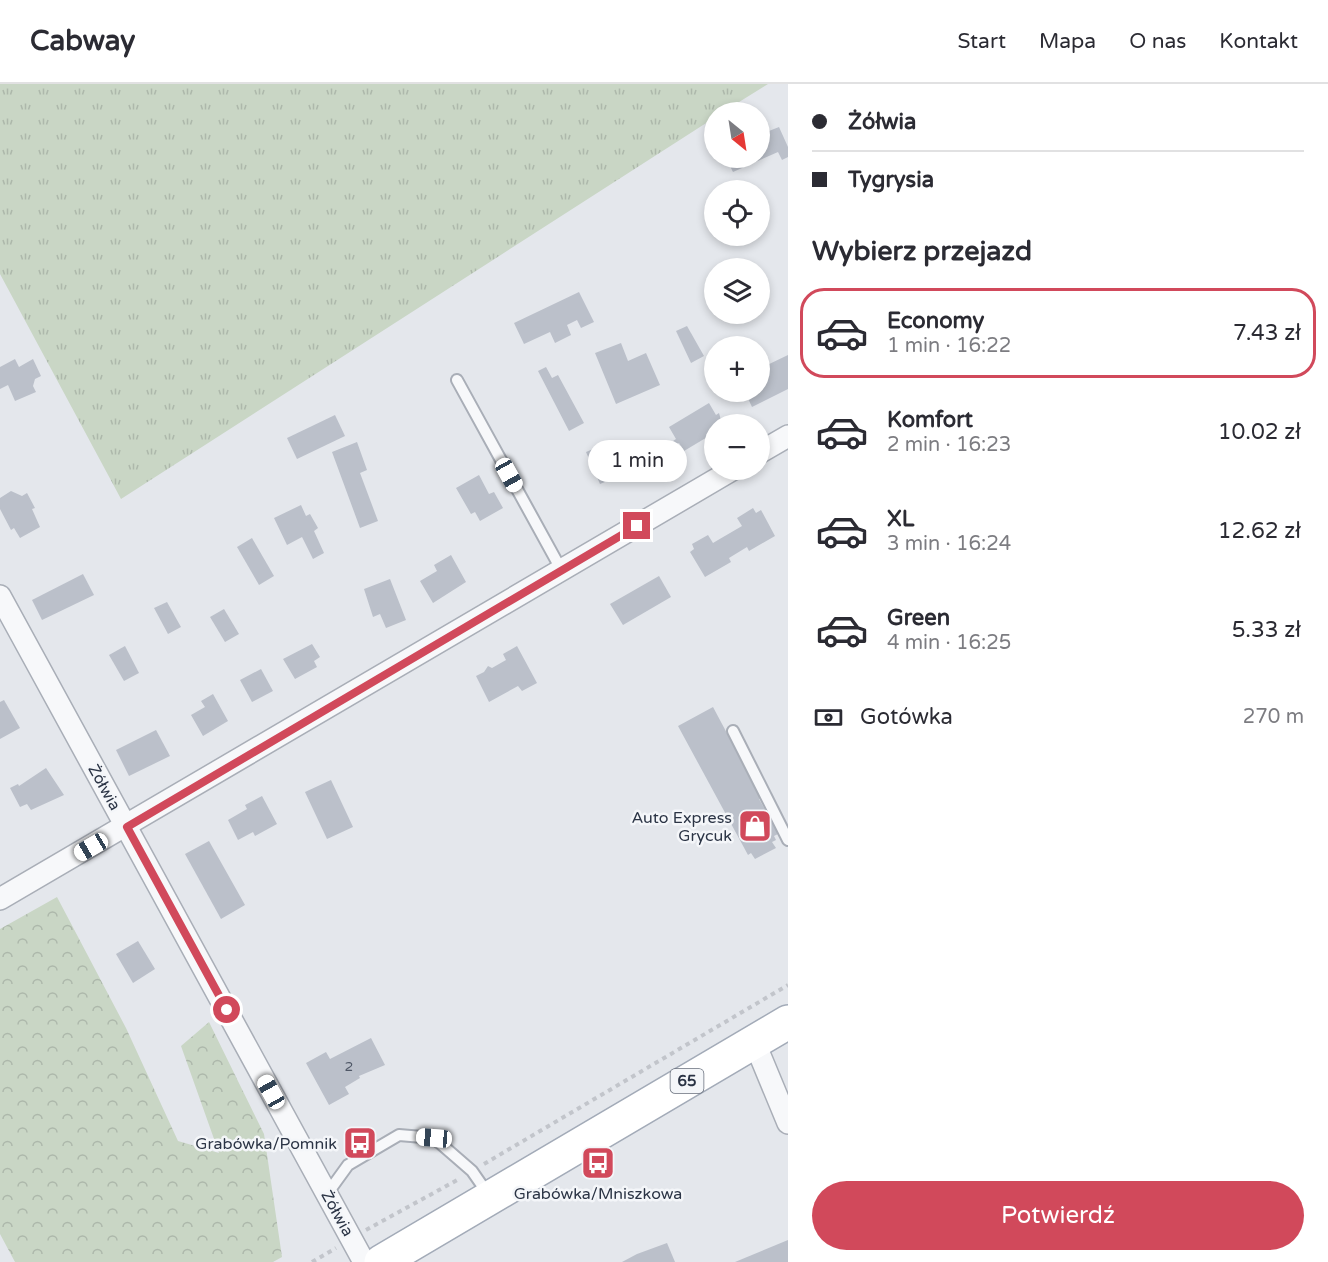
<!DOCTYPE html>
<html lang="pl">
<head>
<meta charset="utf-8">
<style>
	:root { --surface:#fff; --page:#f2f2f3; --text:#2b2b33; --muted:#7c7c81; --line:#e1e1e2; --accent:#d1495b }
	body { margin:0; font-family:"Varela Round",sans-serif; background:var(--page); color:var(--text); height:100vh; display:flex; flex-direction:column; font-size:22px; white-space:nowrap }
	* { box-sizing:border-box; margin:0 }
	p { font-size:20px; color:var(--muted) }
	.icon { flex:none; width:33px; height:33px; fill:none; stroke:currentColor; stroke-width:2; stroke-linecap:round; stroke-linejoin:round }
	.map { position:relative; flex:1; overflow:hidden }
	.sheet { display:flex; flex-direction:column; background:var(--surface); width:540px }
	.sheet>* { flex:none }
	.top-card { display:grid; align-content:center; height:132px; padding:0 24px; background:var(--surface) }
	.needle { width:39px; rotate:150deg }
	.tools { position:absolute; left:704px; top:18px; display:grid; gap:12px }
	.tools a { display:grid; place-items:center; width:66px; height:66px; border-radius:50%; background:var(--surface); box-shadow:0 3px 9px #0003; font-size:30px }
	.end { position:absolute; width:27px; height:27px; margin:-14px; border:8px solid #d1495b; background:#fff; box-shadow:0 0 0 3px #fff }
	.from { border-radius:50% }
	.bubble { position:absolute; height:42px; border-radius:21px; background:var(--surface); box-shadow:0 3px 9px #0003; font-size:20px; font-weight:600; line-height:42px; text-align:center }
	.car { position:absolute; width:18px; height:36px; margin:-18px -9px; border-radius:8px; box-shadow:0 0 4px 2px #0007; background:linear-gradient(#fff 24%,#345 0 40%,#fff 0 76%,#345 0 86%,#fff 0) }
	.top-card b { display:flex; align-items:center; gap:21px; height:57px; font-size:22px }
	.top-card b+b { border-top:2px solid var(--line) }
	.top-card i { width:15px; height:15px; background:var(--text) }
	ul { padding:0; list-style:none }
	li { display:flex; align-items:center; gap:18px; height:90px; margin:0 12px 9px; padding:0 12px; border:3px solid transparent; border-radius:24px }
	li div { flex:1 }
	li b { display:block; font-size:22px }
	li em { font-style:normal; font-weight:600 }
	li.current { border-color:var(--accent) }
	li>.icon { width:54px; height:54px; stroke-width:1.5 }
	h2 { padding:0 24px; font-size:27px; line-height:72px }
	.pay { display:flex; align-items:center; gap:15px; height:66px; padding:0 24px; font-size:22px }
	.pay p { margin-inline-start:auto }
	.button { display:flex; gap:12px; margin-top:auto; padding:12px 24px }
	.button a { flex:1; height:69px; border-radius:36px; background:var(--accent); color:#fff; font-size:24px; font-weight:600; line-height:69px; text-align:center }
	header { display:flex; align-items:center; gap:36px; box-sizing:border-box; height:84px; padding:0 30px; background:var(--surface); border-bottom:2px solid var(--line) }
	header strong { font-size:28px }
	nav { display:flex; gap:33px; margin-inline-start:auto; font-size:21px }
	main { display:flex; flex:1; min-height:0 }
	.map>svg:first-child { display:block }
	.grass { fill:url(#grass-tufts) }
	.forest { fill:url(#forest-crowns) }
	.building { fill:#bbc0ca }
	.lines { fill:none; stroke-linecap:round; stroke-linejoin:round }
	.lane-casing { stroke:#a9aeb7; stroke-width:14 }
	.street-casing { stroke:#a9aeb7; stroke-width:24 }
	.primary-casing { stroke:#a3abb8; stroke-width:36 }
	.path { stroke:#c2c5cb; stroke-width:4; stroke-dasharray:4.5 4.5; stroke-linecap:butt }
	.lane { stroke:#f7f8fa; stroke-width:10 }
	.street { stroke:#f7f8fa; stroke-width:21 }
	.primary { stroke:#fff; stroke-width:33 }
	.route { stroke:#d1495b; stroke-width:8 }
	.labels { text-anchor:middle; stroke-width:5; stroke-linejoin:round; paint-order:stroke }
	.number-label { font-size:14px; fill:#4f5766 }
	.shield { fill:#f4f6f9; stroke:#676e7b; stroke-width:1.5 }
	.shield-label { font-size:15px; font-weight:bold; fill:#2b3445 }
	.street-label { font-size:16px; fill:#2b3445; stroke:#f4f6f9 }
	.poi-label { font-size:16px; fill:#2b3445; stroke:#f4f6f9; text-anchor:end }
</style>
</head>
<body>
<header>
<strong>Cabway</strong>
<nav><a>Start</a><a>Mapa</a><a>O nas</a><a>Kontakt</a></nav>
</header>
<main>
<div class="map">
<svg width="788" height="1178" viewBox="0 0 788 1178">
	<defs>
		<pattern id="grass-tufts" width="24" height="20" patternUnits="userSpaceOnUse" patternTransform="scale(1.5)"><rect width="24" height="20" fill="#c9d6c5"/><path d="M3 7l-1-3M5 7V3M7 7l1-3M15 17l-1-3M17 17v-4M19 17l1-3" fill="none" stroke="#adb8ab"/></pattern>
		<pattern id="forest-crowns" width="20" height="18" patternUnits="userSpaceOnUse" patternTransform="scale(1.5)"><rect width="20" height="18" fill="#c9d6c5"/><path d="M2 6a3 3 0 1 1 6 0M12 15a3 3 0 1 1 6 0" fill="none" stroke="#adb8ab"/></pattern>
	</defs>
	<rect width="100%" height="100%" fill="#e4e7ec"/>
	<!-- grass -->
	<polygon class="grass" points="0,0 768,0 723,28 714,28 714,34 121,415 0,190"/>
	<!-- forest -->
	<polygon class="forest" points="57,813 126,944 178,1057 219,1069 181,962 209,938 264,1050 282,1173 273,1178 15,1178 0,1150 0,845"/>
	<!-- building -->
	<g class="building">
		<polygon points="779,43 788,63 788,73 782,76 778,68 733,88 726,74 759,74 759,51"/>
		<polygon points="579,208 594,238 581,244 577,236 567,241 571,251 555,259 550,248 524,260 514,239"/>
		<polygon points="687,242 704,272 691,279 676,247"/>
		<polygon points="621,259 628,277 646,269 660,301 616,320 595,269"/>
		<polygon points="788,271 788,305 752,323 745,308 759,308 759,285"/>
		<polygon points="15,275 19,283 33,275 41,292 35,295 33,302 36,308 15,317 8,301 0,305 0,283"/>
		<polygon points="546,283 552,294 558,291 584,339 569,347 538,287"/>
		<polygon points="709,319 716,331 719,329 722,340 714,340 714,349 684,367 679,359 676,361 673,357 676,355 669,343"/>
		<polygon points="335,331 345,352 297,375 287,354"/>
		<polygon points="357,358 367,386 360,389 378,437 360,444 332,368"/>
		<polygon points="600,362 604,371 610,368 611,371 617,371 619,375 614,379 620,392 600,400 586,368"/>
		<polygon points="479,391 489,410 494,408 503,424 480,437 475,428 471,430 456,404"/>
		<polygon points="11,407 22,412 27,409 35,424 32,425 40,443 20,454 14,444 11,446 0,425 0,414"/>
		<polygon points="301,421 306,432 310,430 318,444 314,447 324,469 313,475 302,453 287,461 274,434"/>
		<polygon points="753,424 756,429 761,426 775,452 749,467 747,463 729,474 731,478 705,493 690,468 694,465 692,460 708,451 713,459 718,456 742,442 737,434"/>
		<polygon points="252,454 274,492 259,501 237,463"/>
		<polygon points="451,471 466,498 433,519 420,497 437,487 434,481"/>
		<polygon points="83,490 94,511 42,536 32,516"/>
		<polygon points="659,492 671,513 623,541 610,520"/>
		<polygon points="390,495 406,536 386,544 380,530 373,533 364,505"/>
		<polygon points="167,518 181,543 168,550 154,524"/>
		<polygon points="224,525 239,550 225,558 210,533"/>
		<polygon points="312,560 320,573 314,577 317,583 295,595 283,575"/>
		<polygon points="125,562 139,589 124,597 109,571"/>
		<polygon points="517,562 537,599 522,607 518,602 489,618 476,592 484,588 488,582 492,584 506,576 503,570"/>
		<polygon points="261,585 273,607 252,618 240,596"/>
		<polygon points="213,610 228,637 203,652 191,631 205,623 201,617"/>
		<polygon points="4,616 20,644 0,655 0,618"/>
		<polygon points="713,623 761,713 759,715 771,736 773,735 780,749 774,752 776,756 772,758 776,764 755,775 751,769 748,771 678,642"/>
		<polygon points="156,646 170,672 129,692 116,666"/>
		<polygon points="46,684 64,711 31,726 27,720 20,723 10,704 18,700 19,702"/>
		<polygon points="331,696 353,743 327,755 305,708"/>
		<polygon points="262,712 277,740 255,752 253,748 238,756 228,736 247,725 245,721"/>
		<polygon points="209,757 245,821 221,835 185,770"/>
		<polygon points="138,857 155,885 133,899 116,870"/>
		<polygon points="371,954 385,981 359,992 360,994 345,1003 349,1010 329,1021 306,979 326,968 330,975"/>
		<polygon points="788,1156 788,1178 735,1178"/>
		<polygon points="667,1159 675,1178 622,1178 637,1170"/>
	</g>
	<g class="lines">
		<defs>
			<g id="lane">
				<polyline points="457,296 562,487"/>
				<polyline points="733,647 788,756"/>
				<polyline points="327,1110 348,1081 399,1051 434,1054 472,1087 488,1110"/>
			</g>
			<g id="street">
				<polyline points="759,369 788,352"/>
				<polyline points="0,512 364,1178"/>
				<polyline points="0,815 732,386"/>
				<polyline points="754,957 788,1039"/>
			</g>
			<polyline id="primary" points="381,1178 788,938"/>
		</defs>
		<!-- lane casing -->
		<use href="#lane" class="lane-casing"/>
		<!-- street casing -->
		<use href="#street" class="street-casing"/>
		<!-- primary casing -->
		<use href="#primary" class="primary-casing"/>
		<!-- path -->
		<g class="path">
			<polyline points="484,1080 788,901"/>
			<polyline points="366,1146 459,1095"/>
			<polyline points="312,1178 336,1164"/>
		</g>
		<!-- lane -->
		<use href="#lane" class="lane"/>
		<!-- street -->
		<use href="#street" class="street"/>
		<!-- primary -->
		<use href="#primary" class="primary"/>
	</g>
	<g class="lines">
		<!-- route -->
		<polyline class="route" points="227,926 127,743 637,442"/>
	</g>
	<!-- icons -->
	<defs>
		<symbol id="shop-square" viewBox="-11 -11 22 22"><rect x="-9" y="-9" width="18" height="18" rx="4" fill="#d1495b" stroke="#f4f6f9"/><path d="M-5-2.5h2.3a2.7 3.5 0 0 1 5.4 0H5L5.5 6h-11ZM-1.5-2.5h3a1.5 2.3 0 0 0-3 0Z" fill="#fff"/></symbol>
		<symbol id="bus-square" viewBox="-11 -11 22 22"><rect x="-9" y="-9" width="18" height="18" rx="4" fill="#d1495b" stroke="#f4f6f9"/><path d="M-5-6H5V4H4V6H2V4H-2V6H-4V4H-5ZM-3.5-4V0h7V-4ZM-3.5 1.2v1.5H-2V1.2ZM2 1.2v1.5H3.5V1.2Z" fill="#fff"/></symbol>
	</defs>
	<g fill-rule="evenodd">
		<use href="#shop-square" x="736" y="723" width="38" height="38"/>
		<use href="#bus-square" x="341" y="1040" width="38" height="38"/>
		<use href="#bus-square" x="579" y="1060" width="38" height="38"/>
	</g>
	<g class="labels">
		<!-- number labels -->
		<g class="number-label">
			<text x="349" y="987">2</text>
		</g>
		<!-- shield labels -->
		<rect class="shield" x="670.5" y="985" width="33" height="24" rx="4.5"/>
		<g class="shield-label">
			<text x="687" y="1002">65</text>
		</g>
		<!-- street labels -->
		<g class="street-label">
			<text transform="translate(105 703) rotate(61)" y="6">Żółwia</text>
			<text transform="translate(338 1129) rotate(61)" y="6">Żółwia</text>
		</g>
		<!-- poi labels -->
		<g class="poi-label">
			<text x="732" y="739">Auto Express<tspan x="732" dy="18">Grycuk</tspan></text>
			<text x="337" y="1065">Grabówka/Pomnik</text>
			<text x="598" y="1115" text-anchor="middle">Grabówka/Mniszkowa</text>
		</g>
	</g>
</svg>
<div class="tools">
<a><svg class="needle" viewBox="-14 -14 28 28"><path d="M0-13l5 13h-10z" fill="#e53935"/><path d="M0 13l5-13h-10z" fill="#7c7c81"/></svg></a>
<a><svg class="icon" aria-label="locate" viewBox="0 0 24 24"><circle cx="12" cy="12" r="6"/><path d="M12 2v4M12 18v4M2 12h4M18 12h4"/></svg></a>
<a><svg class="icon" aria-label="layers" viewBox="0 0 24 24"><path d="M12 4l9 5-9 5-9-5zM3 14l9 5 9-5"/></svg></a>
<a>+</a>
<a>−</a>
</div>
<i class="end from" style="left:227px;top:926px"></i>
<i class="end" style="left:637px;top:442px"></i>
<div class="bubble" style="left:588px;top:356px;width:99px">1 min</div>
<i class="car" style="left:509px;top:391px;rotate:151deg"></i>
<i class="car" style="left:91px;top:763px;rotate:240deg"></i>
<i class="car" style="left:271px;top:1008px;rotate:331deg"></i>
<i class="car" style="left:434px;top:1054px;rotate:275deg"></i>
</div>
<section class="sheet">
<div class="top-card">
<b><i class="from"></i>Żółwia</b>
<b><i></i>Tygrysia</b>
</div>
<h2>Wybierz przejazd</h2>
<ul>
<li class="current"><svg class="icon" aria-label="car" viewBox="0 0 24 24"><path d="M5 17H2v-5l4-1 3-4h7l3 4 3 1v5h-3M9 17h6M6 11h13"/><circle cx="7" cy="17" r="2"/><circle cx="17" cy="17" r="2"/></svg><div><b>Economy</b><p>1 min · 16:22</p></div><em>7.43 zł</em></li>
<li><svg class="icon" aria-label="car" viewBox="0 0 24 24"><path d="M5 17H2v-5l4-1 3-4h7l3 4 3 1v5h-3M9 17h6M6 11h13"/><circle cx="7" cy="17" r="2"/><circle cx="17" cy="17" r="2"/></svg><div><b>Komfort</b><p>2 min · 16:23</p></div><em>10.02 zł</em></li>
<li><svg class="icon" aria-label="car" viewBox="0 0 24 24"><path d="M5 17H2v-5l4-1 3-4h7l3 4 3 1v5h-3M9 17h6M6 11h13"/><circle cx="7" cy="17" r="2"/><circle cx="17" cy="17" r="2"/></svg><div><b>XL</b><p>3 min · 16:24</p></div><em>12.62 zł</em></li>
<li><svg class="icon" aria-label="car" viewBox="0 0 24 24"><path d="M5 17H2v-5l4-1 3-4h7l3 4 3 1v5h-3M9 17h6M6 11h13"/><circle cx="7" cy="17" r="2"/><circle cx="17" cy="17" r="2"/></svg><div><b>Green</b><p>4 min · 16:25</p></div><em>5.33 zł</em></li>
</ul>
<div class="pay"><svg class="icon" aria-label="cash" viewBox="0 0 24 24"><path d="M3 7h18v10H3z"/><circle cx="12" cy="12" r="2"/></svg>Gotówka<p>270 m</p></div>
<div class="button"><a>Potwierdź</a></div>
</section>
</main>
</body>
</html>
